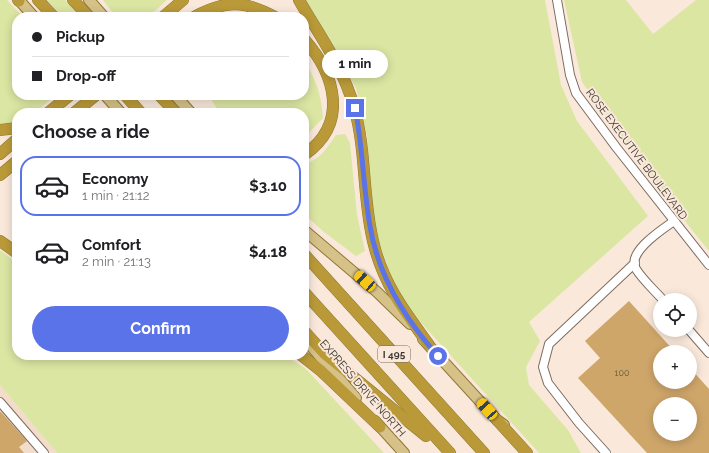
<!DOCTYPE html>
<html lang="en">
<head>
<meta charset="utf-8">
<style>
	:root { --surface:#fff; --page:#f6f6f6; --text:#202124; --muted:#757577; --line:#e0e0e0; --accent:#5b73e9 }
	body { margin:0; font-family:Raleway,sans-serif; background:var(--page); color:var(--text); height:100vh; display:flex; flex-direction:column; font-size:15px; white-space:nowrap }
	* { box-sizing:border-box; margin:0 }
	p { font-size:13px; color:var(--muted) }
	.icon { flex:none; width:22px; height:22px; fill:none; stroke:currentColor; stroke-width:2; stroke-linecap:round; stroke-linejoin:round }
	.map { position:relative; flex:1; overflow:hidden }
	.drawer { position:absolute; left:12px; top:108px; width:297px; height:252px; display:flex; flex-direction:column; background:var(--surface); border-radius:16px; box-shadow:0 2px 10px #0003 }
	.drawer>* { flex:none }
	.top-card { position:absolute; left:12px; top:12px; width:297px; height:88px; border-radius:16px; box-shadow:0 2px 10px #0003; display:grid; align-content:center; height:88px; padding:0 20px; background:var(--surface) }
	.buttons { position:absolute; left:653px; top:293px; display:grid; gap:8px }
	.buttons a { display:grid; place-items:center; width:44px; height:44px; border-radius:50%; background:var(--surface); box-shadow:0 2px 10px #0003; font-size:20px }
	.end { position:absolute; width:18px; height:18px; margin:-9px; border:5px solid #5b73e9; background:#fff; box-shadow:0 0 0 2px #fff }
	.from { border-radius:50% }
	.bubble { position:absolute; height:28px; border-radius:14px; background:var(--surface); box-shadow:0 2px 10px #0003; font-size:13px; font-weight:700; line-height:28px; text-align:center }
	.car { position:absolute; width:12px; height:24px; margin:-12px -6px; border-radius:5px; box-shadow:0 0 3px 1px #0007; background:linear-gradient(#f5c518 24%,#345 0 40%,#f5c518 0 76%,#345 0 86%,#f5c518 0) }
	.top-card b { display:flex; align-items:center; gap:14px; height:38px; font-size:15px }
	.top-card b+b { border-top:1px solid var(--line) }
	.top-card i { width:10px; height:10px; background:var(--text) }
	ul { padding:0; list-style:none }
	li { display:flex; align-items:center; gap:12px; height:60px; margin:0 8px 6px; padding:0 12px; border:2px solid transparent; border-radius:16px }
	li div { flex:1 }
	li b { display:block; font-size:15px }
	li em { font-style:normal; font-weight:700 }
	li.on { border-color:var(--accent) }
	li>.icon { width:36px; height:36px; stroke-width:1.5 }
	h2 { padding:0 20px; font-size:18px; line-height:48px }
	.button { display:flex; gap:8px; margin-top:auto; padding:8px 20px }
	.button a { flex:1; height:46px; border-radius:24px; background:var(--accent); color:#fff; font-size:16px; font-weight:700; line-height:46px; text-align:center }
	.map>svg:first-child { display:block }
	.built { fill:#f3ddca }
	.green { fill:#dbe6a3 }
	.building { fill:#cfa66a; fill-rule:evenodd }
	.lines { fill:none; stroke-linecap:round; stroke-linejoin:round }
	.minor-casing { stroke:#7b6c61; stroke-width:10 }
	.major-casing { stroke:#8f7836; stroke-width:12 }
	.highway-casing { stroke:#8f7836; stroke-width:12 }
	.minor { stroke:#fff; stroke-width:8 }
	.major { stroke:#d6c288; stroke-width:10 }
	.highway { stroke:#ba9a38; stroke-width:11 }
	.route { stroke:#5b73e9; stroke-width:5 }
	.labels { text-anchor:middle; stroke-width:4; stroke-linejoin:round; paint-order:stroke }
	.number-label { font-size:9px; fill:#625441 }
	.shield { fill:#fae9db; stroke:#766d65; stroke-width:1 }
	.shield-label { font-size:10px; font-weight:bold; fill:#3e3833 }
	.street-label { font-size:11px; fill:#3e3833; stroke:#fae9db }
</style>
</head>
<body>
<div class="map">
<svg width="709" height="453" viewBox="0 0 709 453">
	<rect width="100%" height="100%" fill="#fae9db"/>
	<!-- built -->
	<polygon class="built" points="0,385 57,453 0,453"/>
	<!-- green -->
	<g class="green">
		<polygon points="0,0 7,0 23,17 17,17 17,95 56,95 34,113 17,113 17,122 12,124 0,124"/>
		<polygon points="47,0 65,0 80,17 62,17"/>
		<polygon points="103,0 167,0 148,17 116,17"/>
		<polygon points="304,0 545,0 561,85 577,121 648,216 529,322 540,341 526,367 529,385 568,430 581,453 539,453 415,316 394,284 379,242 372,215 367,136 356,88"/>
		<polygon points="564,0 626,0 653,34 696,0 709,0 709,251 667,199 582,82"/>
		<path d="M304,60C317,82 321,93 323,118L304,138V113H220L208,95H304Z"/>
		<path d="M345,134L350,143L357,215L365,251L356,256L324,232L304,214V164C321,159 326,149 336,135Z"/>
		<polygon points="0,250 17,263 17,355 284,355 305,368 384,453 57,453 0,385"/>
	</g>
	<!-- building -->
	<g class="building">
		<path d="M629,301L675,352H660V382H690V368L709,389V453H647L578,378L600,358L585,341ZM660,404H690V434H660Z"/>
		<polygon points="0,412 1,412 27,441 19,447 24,453 0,453"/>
	</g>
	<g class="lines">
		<defs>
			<g id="minor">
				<polyline points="557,0 570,75 576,93 616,147 709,265"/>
				<path d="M663,300C655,291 642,279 636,269C626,252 663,229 674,221"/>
				<polyline points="689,330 709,353"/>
				<polyline points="0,402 44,453"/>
				<polyline points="606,453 579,423 548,383 543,367 549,344 635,263"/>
			</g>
			<g id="major">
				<polyline points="19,0 34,17"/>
				<polyline points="89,0 104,17"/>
				<polyline points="105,95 121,113"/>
				<polyline points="175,95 191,113"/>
				<polyline points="304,230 377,292 410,324"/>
				<polyline points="304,338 356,398"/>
				<polyline points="423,339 497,420 504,425"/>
				<polyline points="375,421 404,453"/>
			</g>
			<g id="highway">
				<polyline points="18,0 19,1"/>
				<polyline points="38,0 54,17"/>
				<polyline points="73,0 89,17"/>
				<path d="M299,0C319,35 343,67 354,107C367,152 362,200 374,245C384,285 405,312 429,345"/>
				<polyline points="163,17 183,0"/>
				<path d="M194,17C225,0 244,0 275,17"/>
				<path d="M304,39C336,75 349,124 304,155"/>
				<polyline points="125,95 141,113"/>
				<polyline points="159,95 176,113"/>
				<polyline points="48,113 70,95"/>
				<polyline points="74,113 96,95"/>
				<polyline points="0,130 17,128"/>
				<polyline points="0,154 17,139"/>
				<polyline points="0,175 17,161"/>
				<polyline points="0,241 17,253"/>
				<polyline points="304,254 484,453"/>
				<polyline points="304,292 450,453"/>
				<polyline points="304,331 325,354 426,436"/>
				<polyline points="301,355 320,370 380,427"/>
				<polyline points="497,420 527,453"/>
			</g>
		</defs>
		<!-- minor casing -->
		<use href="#minor" class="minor-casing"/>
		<!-- major casing -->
		<use href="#major" class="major-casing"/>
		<!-- highway casing -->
		<use href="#highway" class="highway-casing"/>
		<!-- minor -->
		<use href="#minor" class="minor"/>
		<!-- major -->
		<use href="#major" class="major"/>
		<!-- highway -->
		<use href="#highway" class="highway"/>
	</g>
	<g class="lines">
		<!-- route -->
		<path class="route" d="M355,108C363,147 363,187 370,226C378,276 405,319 438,356"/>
	</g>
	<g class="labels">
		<!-- number labels -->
		<g class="number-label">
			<text x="622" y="376">100</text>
		</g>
		<!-- shield labels -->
		<rect class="shield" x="378" y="346" width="32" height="16" rx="3"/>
		<g class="shield-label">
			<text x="394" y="358">I 495</text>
		</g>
		<!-- street labels -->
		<g class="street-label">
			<text transform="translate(637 154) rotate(53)" y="4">ROSE EXECUTIVE BOULEVARD</text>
			<text transform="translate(363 388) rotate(49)" y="4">EXPRESS DRIVE NORTH</text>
		</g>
	</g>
</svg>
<div class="buttons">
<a><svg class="icon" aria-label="locate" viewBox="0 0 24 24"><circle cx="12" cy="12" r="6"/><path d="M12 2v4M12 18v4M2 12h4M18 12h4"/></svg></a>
<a>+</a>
<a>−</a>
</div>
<i class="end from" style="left:438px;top:356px"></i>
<i class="end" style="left:355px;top:108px"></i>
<div class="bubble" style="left:322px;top:50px;width:66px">1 min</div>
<i class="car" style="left:365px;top:281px;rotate:312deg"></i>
<i class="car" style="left:487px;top:409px;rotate:318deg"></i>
<div class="top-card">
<b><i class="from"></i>Pickup</b>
<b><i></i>Drop-off</b>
</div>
<section class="drawer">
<h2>Choose a ride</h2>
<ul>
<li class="on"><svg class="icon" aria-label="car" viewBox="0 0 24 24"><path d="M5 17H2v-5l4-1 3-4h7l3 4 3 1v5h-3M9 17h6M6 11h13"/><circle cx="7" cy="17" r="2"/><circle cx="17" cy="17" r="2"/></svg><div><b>Economy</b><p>1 min · 21:12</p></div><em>$3.10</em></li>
<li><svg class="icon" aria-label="car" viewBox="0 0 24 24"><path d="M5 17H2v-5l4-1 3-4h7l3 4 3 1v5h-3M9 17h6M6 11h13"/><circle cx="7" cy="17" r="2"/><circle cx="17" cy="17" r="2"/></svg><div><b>Comfort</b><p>2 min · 21:13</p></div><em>$4.18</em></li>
</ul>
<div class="button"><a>Confirm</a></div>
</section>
</div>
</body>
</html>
